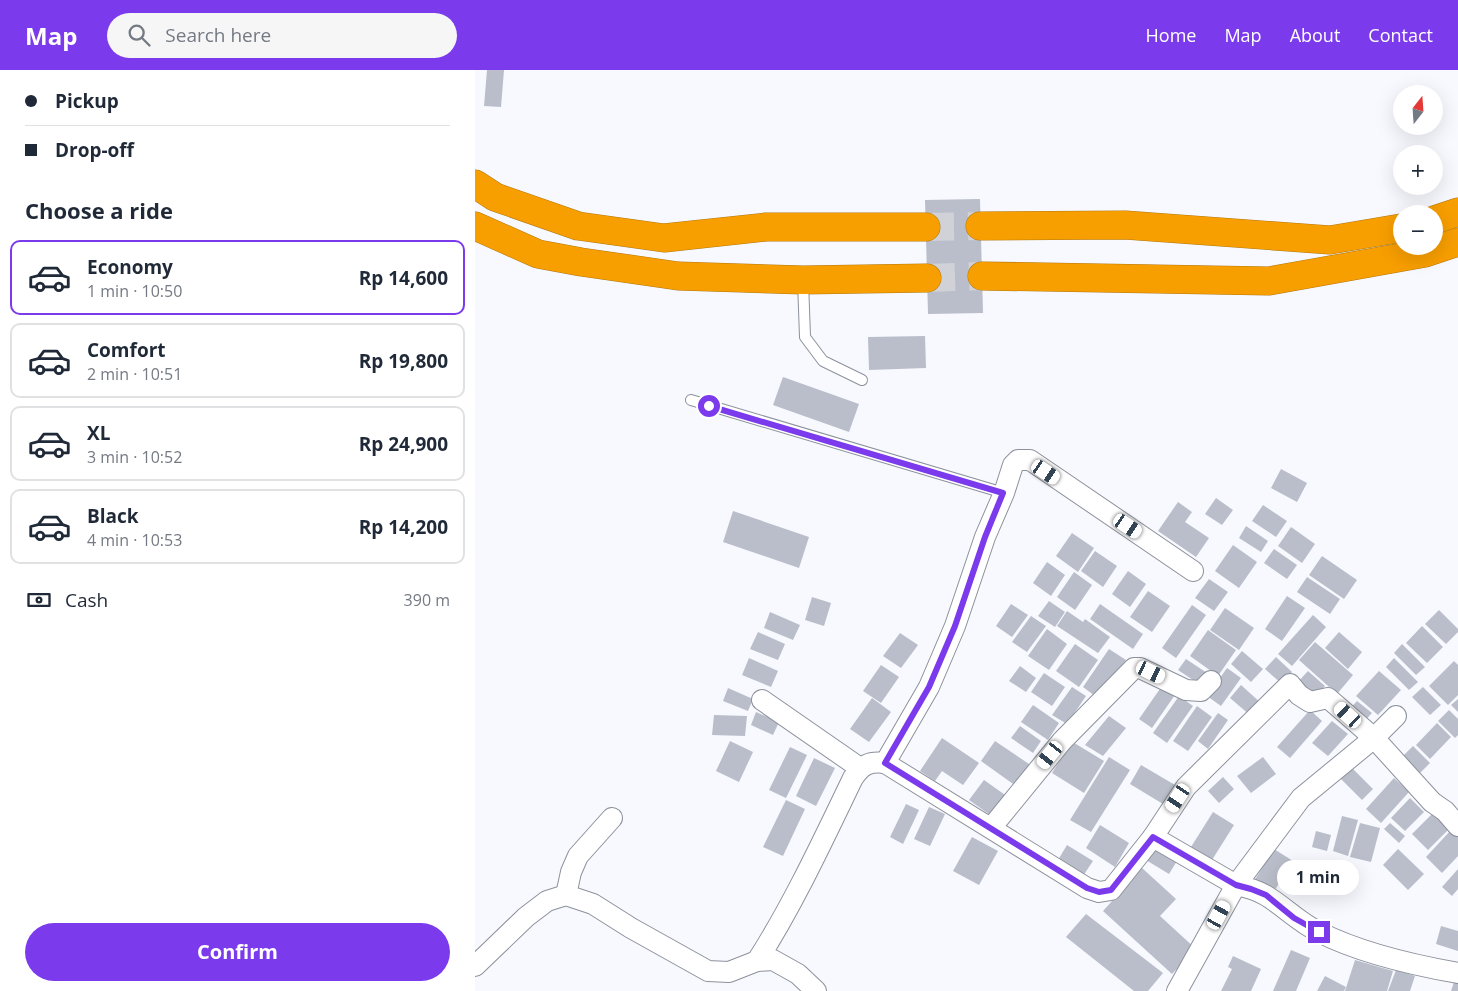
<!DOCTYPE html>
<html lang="en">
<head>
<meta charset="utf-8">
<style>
	:root { --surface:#fff; --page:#f6f6f7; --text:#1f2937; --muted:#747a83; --line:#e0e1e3; --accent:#7c3aed }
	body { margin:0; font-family:"Open Sans",sans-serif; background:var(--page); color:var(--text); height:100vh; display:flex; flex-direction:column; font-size:19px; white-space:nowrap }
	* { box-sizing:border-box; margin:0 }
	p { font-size:16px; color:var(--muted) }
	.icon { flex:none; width:28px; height:28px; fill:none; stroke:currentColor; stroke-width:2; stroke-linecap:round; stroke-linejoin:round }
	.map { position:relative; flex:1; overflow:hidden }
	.panel { display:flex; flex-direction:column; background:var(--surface); width:475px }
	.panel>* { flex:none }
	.hud { display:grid; align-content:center; height:110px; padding:0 25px; background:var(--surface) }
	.needle { width:32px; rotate:17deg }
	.controls { position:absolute; left:918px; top:15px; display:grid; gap:10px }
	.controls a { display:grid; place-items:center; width:50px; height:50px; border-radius:50%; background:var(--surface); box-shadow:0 5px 20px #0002; font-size:25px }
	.end { position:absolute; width:22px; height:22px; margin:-11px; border:6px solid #7c3aed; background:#fff; box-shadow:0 0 0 2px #fff }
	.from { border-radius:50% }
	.bubble { position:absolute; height:35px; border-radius:18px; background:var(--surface); box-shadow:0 5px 20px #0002; font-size:16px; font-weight:700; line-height:35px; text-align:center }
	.car { position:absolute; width:15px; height:30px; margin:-15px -8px; border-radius:6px; box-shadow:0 0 4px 1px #0007; background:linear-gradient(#fff 24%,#345 0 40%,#fff 0 76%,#345 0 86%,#fff 0) }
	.hud b { display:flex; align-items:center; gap:18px; height:48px; font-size:19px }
	.hud b+b { border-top:1px solid var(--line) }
	.hud i { width:12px; height:12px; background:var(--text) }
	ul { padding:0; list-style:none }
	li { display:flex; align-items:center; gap:15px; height:75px; margin:0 10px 8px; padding:0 15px; border:2px solid var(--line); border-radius:10px }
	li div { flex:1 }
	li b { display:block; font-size:19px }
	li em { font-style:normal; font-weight:700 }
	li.current { border-color:var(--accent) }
	li>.icon { width:45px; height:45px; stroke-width:1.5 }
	h2 { padding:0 25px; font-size:22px; line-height:60px }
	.pay { display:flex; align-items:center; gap:12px; height:55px; padding:0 25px; font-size:19px }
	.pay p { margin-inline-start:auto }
	.cta { display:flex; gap:10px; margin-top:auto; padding:10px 25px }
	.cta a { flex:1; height:58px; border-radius:30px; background:var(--accent); color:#fff; font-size:20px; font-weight:700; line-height:58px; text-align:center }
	header { display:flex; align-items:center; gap:30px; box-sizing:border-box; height:70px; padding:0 25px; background:var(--accent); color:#fff }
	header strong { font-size:24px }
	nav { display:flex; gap:28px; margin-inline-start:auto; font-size:18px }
	.search { width:350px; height:45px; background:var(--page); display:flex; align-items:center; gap:12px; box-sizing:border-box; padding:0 18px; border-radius:28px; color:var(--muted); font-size:19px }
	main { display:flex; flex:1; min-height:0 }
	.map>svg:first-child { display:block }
	.building { fill:#b9beca }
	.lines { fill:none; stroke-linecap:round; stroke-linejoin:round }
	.highway-tunnel { stroke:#d0d2d7; stroke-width:28; stroke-dasharray:28 14; stroke-linecap:butt }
	.lane-casing { stroke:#8c919c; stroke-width:12 }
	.street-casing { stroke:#8c919c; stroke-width:22 }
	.highway-casing { stroke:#b27914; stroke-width:29 }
	.lane { stroke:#fff; stroke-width:10 }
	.street { stroke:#fff; stroke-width:20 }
	.highway { stroke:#f79e00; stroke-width:28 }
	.route { stroke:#7c3aed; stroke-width:6 }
</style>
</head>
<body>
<header>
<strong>Map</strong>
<div class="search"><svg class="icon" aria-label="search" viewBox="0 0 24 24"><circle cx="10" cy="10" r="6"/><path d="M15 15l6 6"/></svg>Search here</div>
<nav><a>Home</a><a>Map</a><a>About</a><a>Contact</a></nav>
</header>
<main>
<section class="panel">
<div class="hud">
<b><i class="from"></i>Pickup</b>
<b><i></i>Drop-off</b>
</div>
<h2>Choose a ride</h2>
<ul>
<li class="current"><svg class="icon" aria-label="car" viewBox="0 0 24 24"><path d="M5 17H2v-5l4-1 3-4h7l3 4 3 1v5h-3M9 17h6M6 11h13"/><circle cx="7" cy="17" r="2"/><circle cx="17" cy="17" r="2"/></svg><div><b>Economy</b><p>1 min · 10:50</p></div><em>Rp 14,600</em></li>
<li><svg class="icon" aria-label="car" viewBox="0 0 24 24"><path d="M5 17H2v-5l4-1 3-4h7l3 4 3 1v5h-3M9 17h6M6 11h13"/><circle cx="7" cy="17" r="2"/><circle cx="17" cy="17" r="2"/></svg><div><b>Comfort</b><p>2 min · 10:51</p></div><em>Rp 19,800</em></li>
<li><svg class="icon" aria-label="car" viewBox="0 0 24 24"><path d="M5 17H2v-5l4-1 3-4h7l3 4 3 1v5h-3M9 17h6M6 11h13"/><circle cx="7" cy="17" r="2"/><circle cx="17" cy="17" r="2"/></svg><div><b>XL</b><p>3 min · 10:52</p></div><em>Rp 24,900</em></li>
<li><svg class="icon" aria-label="car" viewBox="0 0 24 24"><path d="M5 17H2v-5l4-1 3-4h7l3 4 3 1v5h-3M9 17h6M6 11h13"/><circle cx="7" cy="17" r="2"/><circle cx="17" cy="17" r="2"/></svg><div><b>Black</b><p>4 min · 10:53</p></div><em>Rp 14,200</em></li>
</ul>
<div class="pay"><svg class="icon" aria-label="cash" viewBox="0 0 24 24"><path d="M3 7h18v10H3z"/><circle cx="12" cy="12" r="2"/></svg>Cash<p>390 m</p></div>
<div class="cta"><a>Confirm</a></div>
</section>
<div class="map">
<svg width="983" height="921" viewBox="0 0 983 921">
	<rect width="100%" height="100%" fill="#f7f9fe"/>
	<!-- building -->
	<g class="building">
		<polygon points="12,0 29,0 26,37 9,36"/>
		<polygon points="505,129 508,243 453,244 450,130"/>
		<polygon points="450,266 451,298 394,300 393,267"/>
		<polygon points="308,307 384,334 374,362 298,335"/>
		<polygon points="806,399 832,413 822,432 796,418"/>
		<polygon points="741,428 758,440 747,455 730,444"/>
		<polygon points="703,432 717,442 710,452 734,468 721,487 683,461"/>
		<polygon points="788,435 812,451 801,467 777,451"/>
		<polygon points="258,441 334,467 324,498 248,472"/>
		<polygon points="771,456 793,471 786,482 764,468"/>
		<polygon points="816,457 840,474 827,493 803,476"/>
		<polygon points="597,463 619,478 603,502 581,486"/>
		<polygon points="758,475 782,492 764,518 740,501"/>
		<polygon points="799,479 822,495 812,509 789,493"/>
		<polygon points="620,481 642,496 628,517 606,501"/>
		<polygon points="847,486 882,510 869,529 834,505"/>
		<polygon points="572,492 590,505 576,526 558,513"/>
		<polygon points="653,501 671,514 655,537 637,524"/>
		<polygon points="599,502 617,515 600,540 582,527"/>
		<polygon points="832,507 865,529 855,544 822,522"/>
		<polygon points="734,509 753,522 739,541 720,528"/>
		<polygon points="673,521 695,536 677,562 655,547"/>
		<polygon points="812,526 830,538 807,571 790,559"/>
		<polygon points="337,527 356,533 349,556 330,550"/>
		<polygon points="574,531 590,542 580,557 563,546"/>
		<polygon points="536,534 553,545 537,567 521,556"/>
		<polygon points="625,534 668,564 658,579 615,549"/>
		<polygon points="717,535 731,545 701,588 687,578"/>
		<polygon points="750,538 779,558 764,580 735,560"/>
		<polygon points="964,540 983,559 983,562 971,574 950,554"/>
		<polygon points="592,541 608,552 610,549 635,567 623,583 582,556"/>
		<polygon points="295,542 325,555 318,570 289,558"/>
		<polygon points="838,545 851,557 817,596 803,584"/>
		<polygon points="556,546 571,556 552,582 537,572"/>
		<polygon points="947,556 968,577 952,593 931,573"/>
		<polygon points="572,559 592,574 574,600 553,586"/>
		<polygon points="733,560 761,580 743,606 715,586"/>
		<polygon points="283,562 310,574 303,590 275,579"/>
		<polygon points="864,562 887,582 873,599 850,578"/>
		<polygon points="425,563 443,575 426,598 408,586"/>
		<polygon points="840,572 878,605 862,624 824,590"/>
		<polygon points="600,574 623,590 604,617 581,601"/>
		<polygon points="927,574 950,597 941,605 919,583"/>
		<polygon points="634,579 651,590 624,629 608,617"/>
		<polygon points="767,581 788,599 776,612 756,594"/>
		<polygon points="801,587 817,602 807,614 790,599"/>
		<polygon points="274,588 303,601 296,617 267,605"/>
		<polygon points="919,588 943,612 934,620 911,597"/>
		<polygon points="711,589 735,605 727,616 703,600"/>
		<polygon points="979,591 983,595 983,625 973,635 954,616"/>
		<polygon points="406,595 424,607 406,633 388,621"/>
		<polygon points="545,596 561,608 551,622 534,611"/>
		<polygon points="752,598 766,608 746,636 732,626"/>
		<polygon points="833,601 850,616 838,629 821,614"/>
		<polygon points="904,601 926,620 903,645 881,626"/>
		<polygon points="569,603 590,617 577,636 556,622"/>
		<polygon points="689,613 702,622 677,658 664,649"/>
		<polygon points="766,615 787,634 776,646 755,628"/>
		<polygon points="597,617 611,626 592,654 577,645"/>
		<polygon points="948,617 966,635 955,645 937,627"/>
		<polygon points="253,618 278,629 273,641 248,631"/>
		<polygon points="704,626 718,636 692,673 678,663"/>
		<polygon points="397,628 416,642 394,672 375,659"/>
		<polygon points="983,629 983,642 976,635"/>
		<polygon points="882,631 897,643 886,655 872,642"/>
		<polygon points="558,635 584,653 573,670 546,652"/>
		<polygon points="722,636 737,647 713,681 698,671"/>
		<polygon points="835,640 847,651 815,688 802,677"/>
		<polygon points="974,640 983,649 983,665 980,668 963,651"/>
		<polygon points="281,642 304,652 298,665 276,655"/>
		<polygon points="743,643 753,650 733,679 723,671"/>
		<polygon points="239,645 272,646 270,666 237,665"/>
		<polygon points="634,646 651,658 628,686 610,675"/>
		<polygon points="857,651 873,664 853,686 837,673"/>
		<polygon points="962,653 976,667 955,689 941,675"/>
		<polygon points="545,656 566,671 558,683 536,668"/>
		<polygon points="467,668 504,693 488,715 467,701 460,711 445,701"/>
		<polygon points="255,671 278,682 264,712 241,701"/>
		<polygon points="520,671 560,698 545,719 506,691"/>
		<polygon points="596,671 629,691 609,723 577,703"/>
		<polygon points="938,676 955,693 941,707 924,690"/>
		<polygon points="315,677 332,685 311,728 294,720"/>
		<polygon points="634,687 655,700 616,762 595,750"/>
		<polygon points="788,687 801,704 776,723 762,706"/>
		<polygon points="339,688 360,698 341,736 321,726"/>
		<polygon points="666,695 700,715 688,734 655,714"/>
		<polygon points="875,696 898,719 887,730 864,707"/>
		<polygon points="748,707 759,719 744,733 733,721"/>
		<polygon points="919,708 934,722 906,753 891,739"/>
		<polygon points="509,710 533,727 518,747 494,730"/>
		<polygon points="935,728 949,742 930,761 916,748"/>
		<polygon points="311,730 330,739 308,786 288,777"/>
		<polygon points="431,734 444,740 428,774 415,767"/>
		<polygon points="454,737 470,744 455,776 439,769"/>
		<polygon points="960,741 976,757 953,780 937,764"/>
		<polygon points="738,742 759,755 737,790 716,777"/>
		<polygon points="867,746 883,750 873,786 858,781"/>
		<polygon points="885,753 905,758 896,792 875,787"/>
		<polygon points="915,753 930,766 924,773 909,759"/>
		<polygon points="625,755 654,773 640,797 611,778"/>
		<polygon points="976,760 983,767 983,786 967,803 951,787"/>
		<polygon points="841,761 856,765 852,781 837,777"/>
		<polygon points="497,767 523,781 504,815 478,801"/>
		<polygon points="678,769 705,786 694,804 666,787"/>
		<polygon points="592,775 618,791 608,806 583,790"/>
		<polygon points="799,779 818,791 798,823 779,811"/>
		<polygon points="923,779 949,804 933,820 908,795"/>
		<polygon points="667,798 701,829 685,846 721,879 697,904 628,841"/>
		<polygon points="983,799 983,819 977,826 967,817"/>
		<polygon points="611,844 688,903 673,921 659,921 591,867"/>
		<polygon points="966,856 983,861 983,881 961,874"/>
		<polygon points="816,880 835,888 821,921 798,921"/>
		<polygon points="758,886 786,899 776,921 746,921 757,899 753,897"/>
		<polygon points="880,890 918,901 912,921 870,921"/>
		<polygon points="921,900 940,906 935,921 913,921"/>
		<polygon points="850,906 871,917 869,921 842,921"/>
		<polygon points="980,909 983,910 983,921 976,921"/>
	</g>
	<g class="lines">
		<!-- highway-tunnel -->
		<g class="highway-tunnel">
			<polyline points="451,157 505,156"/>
			<polyline points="452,208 507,206"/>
		</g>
		<defs>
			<g id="lane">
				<polyline points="328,211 330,267 348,291 387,310"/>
				<polyline points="216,330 529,423"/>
			</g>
			<g id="street">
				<polyline points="287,630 385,698"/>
				<polyline points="410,693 454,617 480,556 510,467 529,423 538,395 543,390 555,390 718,501"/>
				<polyline points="516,758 587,671 659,598 665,598 711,620 726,621 736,611"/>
				<polyline points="678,767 711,717 815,614 824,625 835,632 853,628 899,668 957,732 970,741 983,756"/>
				<polyline points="91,825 96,802 103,786 137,748"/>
				<path d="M282,891C319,833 348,770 378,708C387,695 394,691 410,693L612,818L624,822L636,820L678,767L761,815C771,817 781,820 790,825C809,836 823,852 844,862C885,883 938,895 983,903"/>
				<polyline points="0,896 51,847 72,831 91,825 118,834 156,858 233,901 254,902 282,891 298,890 323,904 341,921"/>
				<polyline points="702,921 761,815 826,728 899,668 921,646"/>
			</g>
			<g id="highway">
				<polyline points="0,114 20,127 103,156 189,168 291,157 451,157"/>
				<polyline points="959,150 983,142"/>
				<polyline points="0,156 63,184 106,192 203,206 328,210 452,208"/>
				<polyline points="505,156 650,155 855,170 926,158"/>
				<polyline points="507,206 794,211 950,183 983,172"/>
			</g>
		</defs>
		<!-- lane casing -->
		<use href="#lane" class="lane-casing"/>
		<!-- street casing -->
		<use href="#street" class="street-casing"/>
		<!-- highway casing -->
		<use href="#highway" class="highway-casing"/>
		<!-- lane -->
		<use href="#lane" class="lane"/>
		<!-- street -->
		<use href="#street" class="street"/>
		<!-- highway -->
		<use href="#highway" class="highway"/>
	</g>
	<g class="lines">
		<!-- route -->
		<polyline class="route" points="234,336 528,423 510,467 480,556 454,617 410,693 612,818 624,822 636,820 678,767 761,815 776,819 791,825 819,848 844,862"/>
	</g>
</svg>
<div class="controls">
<a><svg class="needle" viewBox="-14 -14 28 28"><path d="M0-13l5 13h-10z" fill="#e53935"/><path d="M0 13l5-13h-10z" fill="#747a83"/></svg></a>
<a>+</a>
<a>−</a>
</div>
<i class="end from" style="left:234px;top:336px"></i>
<i class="end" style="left:844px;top:862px"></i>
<div class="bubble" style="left:802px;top:790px;width:82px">1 min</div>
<i class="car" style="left:571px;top:402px;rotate:124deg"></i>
<i class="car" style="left:653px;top:456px;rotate:124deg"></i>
<i class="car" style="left:676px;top:602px;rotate:116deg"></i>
<i class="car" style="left:873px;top:645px;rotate:312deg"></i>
<i class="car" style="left:575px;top:685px;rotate:219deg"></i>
<i class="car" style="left:703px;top:728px;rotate:213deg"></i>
<i class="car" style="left:744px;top:845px;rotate:29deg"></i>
</div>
</main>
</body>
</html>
